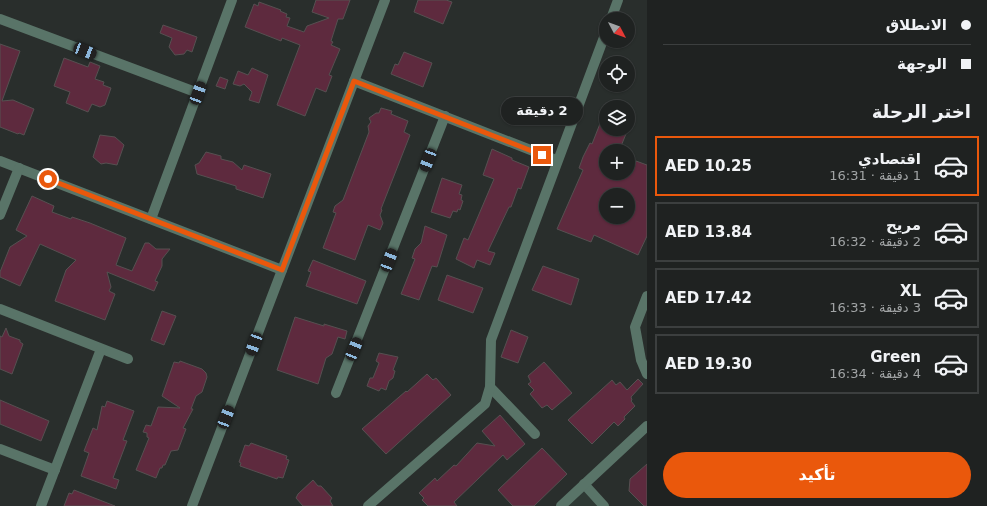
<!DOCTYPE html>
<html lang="ar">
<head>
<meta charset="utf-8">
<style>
	:root { --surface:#1f2221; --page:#272a2a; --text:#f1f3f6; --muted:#a1a4a5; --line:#3c3f3f; --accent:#ea580c }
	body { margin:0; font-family:"DejaVu Sans",Cairo,sans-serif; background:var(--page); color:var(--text); direction:rtl; height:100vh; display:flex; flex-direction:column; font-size:15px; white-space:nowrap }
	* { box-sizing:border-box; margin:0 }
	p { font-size:13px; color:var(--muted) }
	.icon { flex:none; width:22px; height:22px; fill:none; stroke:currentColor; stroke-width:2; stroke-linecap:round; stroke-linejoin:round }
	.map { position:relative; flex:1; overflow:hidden; direction:ltr }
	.drawer { display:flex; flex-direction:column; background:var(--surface); width:340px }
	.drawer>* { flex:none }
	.guide { display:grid; align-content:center; height:88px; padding:0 16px; background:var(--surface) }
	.needle { width:26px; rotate:131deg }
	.controls { position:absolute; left:599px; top:12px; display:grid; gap:8px }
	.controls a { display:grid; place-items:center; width:36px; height:36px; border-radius:50%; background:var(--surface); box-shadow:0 1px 3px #0004,0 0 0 1px var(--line); font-size:20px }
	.end { position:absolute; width:18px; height:18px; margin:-9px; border:5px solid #ea580c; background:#fff; box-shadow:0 0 0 2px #fff }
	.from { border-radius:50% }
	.bubble { position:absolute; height:28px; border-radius:14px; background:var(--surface); box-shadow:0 1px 3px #0004,0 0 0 1px var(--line); font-size:13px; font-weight:800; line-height:28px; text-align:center; direction:rtl }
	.car { position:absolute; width:12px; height:24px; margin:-12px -6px; border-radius:5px; box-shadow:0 0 3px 1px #0007; background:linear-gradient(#222 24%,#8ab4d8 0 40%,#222 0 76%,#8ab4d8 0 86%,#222 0) }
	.guide b { display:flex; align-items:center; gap:14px; height:38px; font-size:15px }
	.guide b+b { border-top:1px solid var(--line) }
	.guide i { width:10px; height:10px; background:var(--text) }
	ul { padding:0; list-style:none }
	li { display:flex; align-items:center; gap:12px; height:60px; margin:0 8px 6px; padding:0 8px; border:2px solid var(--line); border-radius:0px }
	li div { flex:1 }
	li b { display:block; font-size:15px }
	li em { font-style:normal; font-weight:800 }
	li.on { border-color:var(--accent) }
	li>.icon { width:36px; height:36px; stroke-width:1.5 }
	h2 { padding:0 16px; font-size:18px; line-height:48px }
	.primary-button { display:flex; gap:8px; margin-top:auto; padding:8px 16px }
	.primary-button a { flex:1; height:46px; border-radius:24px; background:var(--accent); color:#fff; font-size:16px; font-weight:800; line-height:46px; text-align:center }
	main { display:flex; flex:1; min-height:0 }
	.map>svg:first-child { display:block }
	.built { fill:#2e3934 }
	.building { fill:#5e2a3e; stroke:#565051; fill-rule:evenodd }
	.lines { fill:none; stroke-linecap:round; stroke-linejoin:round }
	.minor { stroke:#597468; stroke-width:10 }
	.route { stroke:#ea580c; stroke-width:5 }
</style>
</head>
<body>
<main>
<section class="drawer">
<div class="guide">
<b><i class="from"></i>الانطلاق</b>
<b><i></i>الوجهة</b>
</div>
<h2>اختر الرحلة</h2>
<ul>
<li class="on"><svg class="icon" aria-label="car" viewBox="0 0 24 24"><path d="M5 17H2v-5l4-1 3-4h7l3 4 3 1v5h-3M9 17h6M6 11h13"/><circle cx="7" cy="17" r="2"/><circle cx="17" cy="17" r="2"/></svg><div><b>اقتصادي</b><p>1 دقيقة · 16:31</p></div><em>AED 10.25</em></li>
<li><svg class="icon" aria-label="car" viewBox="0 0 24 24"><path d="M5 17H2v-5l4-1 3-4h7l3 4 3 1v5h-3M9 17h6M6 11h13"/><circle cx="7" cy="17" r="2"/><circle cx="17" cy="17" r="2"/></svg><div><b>مريح</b><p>2 دقيقة · 16:32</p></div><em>AED 13.84</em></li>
<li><svg class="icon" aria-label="car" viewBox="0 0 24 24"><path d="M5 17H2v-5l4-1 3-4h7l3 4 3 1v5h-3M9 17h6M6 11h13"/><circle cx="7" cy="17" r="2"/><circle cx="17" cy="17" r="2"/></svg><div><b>XL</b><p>3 دقيقة · 16:33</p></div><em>AED 17.42</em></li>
<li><svg class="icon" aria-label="car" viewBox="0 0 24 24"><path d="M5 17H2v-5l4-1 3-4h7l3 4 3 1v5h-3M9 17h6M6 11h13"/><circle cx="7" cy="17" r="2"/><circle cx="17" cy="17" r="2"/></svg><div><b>Green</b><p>4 دقيقة · 16:34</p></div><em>AED 19.30</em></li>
</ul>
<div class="primary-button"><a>تأكيد</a></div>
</section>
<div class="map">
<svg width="647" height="506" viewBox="0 0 647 506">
	<rect width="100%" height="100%" fill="#292e2c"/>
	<!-- built -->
	<polygon class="built" points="584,484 604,506 561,506"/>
	<!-- building -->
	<g class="building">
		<polygon points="316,0 350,0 343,19 338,19 331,41 333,42 331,45 340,49 329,75 332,76 326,92 316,88 305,116 277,105 300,45 282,38 281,41 245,27 254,4 258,6 259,2 281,10 280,11 287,14 286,17 290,18 287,26 304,32 307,26 329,18 312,12"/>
		<polygon points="418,0 446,0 452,2 443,24 414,12"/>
		<polygon points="163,25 197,37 192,52 187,50 184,54 175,55 169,47 172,38 160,33"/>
		<polygon points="0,44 20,51 2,101 13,100 34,109 24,135 19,133 18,134 0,127"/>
		<polygon points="404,52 432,63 423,87 391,74 395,64 398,65"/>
		<polygon points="64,58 88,67 90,62 100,66 95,79 104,82 103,85 111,88 105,105 100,107 92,104 88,112 66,103 70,92 54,86"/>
		<polygon points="252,68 268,75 259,103 249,100 252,92 244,84 240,86 233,84 238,71 248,75"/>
		<polygon points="220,77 228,80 225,89 216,86"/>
		<polygon points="381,108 392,111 391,114 408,121 404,132 410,135 381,209 382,210 380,215 383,223 380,230 368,225 355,260 323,248 336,213 333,212 335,206 343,200 369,132 368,126 371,122 369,118 376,113 379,113"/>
		<path d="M605,111L606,129H628L619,151H606V173H632L636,161L647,165V236L638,255L594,235L591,242L557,229L583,170L579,168L583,157L590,143L592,144ZM606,195H628V217H606Z"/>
		<polygon points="100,135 115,137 124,145 117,165 106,163 101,164 93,157"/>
		<polygon points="492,149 512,158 512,160 529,167 521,189 518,188 511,207 509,207 488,251 495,253 490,265 477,260 474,268 456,259 464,238 468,240 494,179 483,175"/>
		<polygon points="206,152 221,156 221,159 233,162 242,170 244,165 271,174 263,198 236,189 236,186 197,174 195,165 199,163"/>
		<polygon points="442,178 462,185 459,194 462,195 461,200 463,201 460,210 458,209 457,212 453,211 450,218 431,212"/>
		<polygon points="32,196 54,206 52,212 71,219 72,217 90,223 126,238 116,265 132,271 145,243 149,243 156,249 170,249 162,259 162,266 155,281 158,282 154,291 107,272 111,287 109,291 115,294 105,320 55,301 66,270 76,260 40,244 20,286 0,277 0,272 10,247 27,236 16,230"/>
		<polygon points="425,226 447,235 437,267 432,266 419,300 401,294 415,259 412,258 415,249 421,243"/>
		<polygon points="313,260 366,281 357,304 306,286 311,272 308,271"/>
		<polygon points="543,266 579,279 571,305 532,290"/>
		<polygon points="447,275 483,288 473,313 438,300"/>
		<polygon points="162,311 176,316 164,345 151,340"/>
		<polygon points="295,317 324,326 324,324 347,331 345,339 338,337 332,354 326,358 318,384 277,370"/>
		<polygon points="6,328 9,336 20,340 20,342 23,344 12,374 0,369 0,336 2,337"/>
		<polygon points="511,330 528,337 518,363 501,357"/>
		<polygon points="379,353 398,357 393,370 395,371 393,378 389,381 386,390 381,388 379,391 367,386 370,378 373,378 379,363 376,361"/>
		<polygon points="180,361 202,369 206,373 207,377 202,392 196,396 191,409 193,409 183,428 186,429 178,450 171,451 165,465 163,465 162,468 160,468 156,478 136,470 149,438 147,437 147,433 143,432 146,425 151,426 158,407 180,408 162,396 174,362 179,363"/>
		<polygon points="544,362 572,393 552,410 547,405 542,408 530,394 534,390 528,384 531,382 528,376"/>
		<polygon points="427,374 433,380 436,378 451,395 386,454 362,429 406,391 407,392"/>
		<polygon points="638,379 643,384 631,397 632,400 631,401 635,406 624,417 625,419 618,426 614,422 592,444 568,420 612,380 616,385 620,382 627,390"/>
		<polygon points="0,400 49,421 41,441 0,424"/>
		<polygon points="107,401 134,411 123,440 127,441 113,478 119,480 116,489 81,476 89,453 84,451 93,428 97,430 102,406 105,407"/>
		<polygon points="500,415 525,444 507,460 503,455 454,502 457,506 428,506 422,500 424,498 419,493 435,478 437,481 454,465 456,466 477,443 495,446 482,431"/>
		<polygon points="251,443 287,456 286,459 289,460 283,478 278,477 277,479 240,466 241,463 239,462 245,445 249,446"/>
		<polygon points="542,448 567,474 534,506 513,506 498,490"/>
		<polygon points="647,464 647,506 644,506 629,491 630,479"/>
		<polygon points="313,480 318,486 321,486 332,498 330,501 333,506 303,506 296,498 298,494"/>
		<polygon points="74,490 115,506 64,506 69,493 72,494"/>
	</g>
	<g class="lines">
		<!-- minor -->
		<g class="minor">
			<polyline points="0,19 198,93"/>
			<polyline points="611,19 618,0"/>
			<polyline points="354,81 556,160"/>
			<polyline points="0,161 282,270"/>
			<polyline points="0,215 19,168"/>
			<polyline points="151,219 232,0"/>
			<polyline points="647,296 635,327 641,360 647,374"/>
			<polyline points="0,309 128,359"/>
			<polyline points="336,393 445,116"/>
			<polyline points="535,434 490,387 491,340 606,32"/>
			<polyline points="0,449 55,470"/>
			<polyline points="584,484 604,506"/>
			<polyline points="41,506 101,349"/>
			<polyline points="192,506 385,0"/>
			<polyline points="368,506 485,404 490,387"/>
			<polyline points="561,506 647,426"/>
		</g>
	</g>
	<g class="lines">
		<!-- route -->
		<polyline class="route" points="48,179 282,270 354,81 542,155"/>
	</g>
</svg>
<div class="controls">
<a><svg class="needle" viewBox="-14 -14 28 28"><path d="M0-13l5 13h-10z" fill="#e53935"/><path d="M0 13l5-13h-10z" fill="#a1a4a5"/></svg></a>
<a><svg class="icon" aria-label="locate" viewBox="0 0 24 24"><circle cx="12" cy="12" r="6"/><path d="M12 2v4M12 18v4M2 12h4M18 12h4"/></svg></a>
<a><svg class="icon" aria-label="layers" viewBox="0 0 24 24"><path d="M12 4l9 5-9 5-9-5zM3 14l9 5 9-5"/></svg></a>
<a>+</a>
<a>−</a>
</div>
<i class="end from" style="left:48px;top:179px"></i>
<i class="end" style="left:542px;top:155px"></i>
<div class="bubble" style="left:501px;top:97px;width:82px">2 دقيقة</div>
<i class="car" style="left:85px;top:51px;rotate:111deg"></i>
<i class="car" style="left:198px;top:93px;rotate:20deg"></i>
<i class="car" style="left:428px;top:160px;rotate:201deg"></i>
<i class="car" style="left:389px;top:260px;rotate:21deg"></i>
<i class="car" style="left:254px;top:344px;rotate:200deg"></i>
<i class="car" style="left:354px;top:349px;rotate:22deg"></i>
<i class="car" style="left:226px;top:417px;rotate:21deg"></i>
</div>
</main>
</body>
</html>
